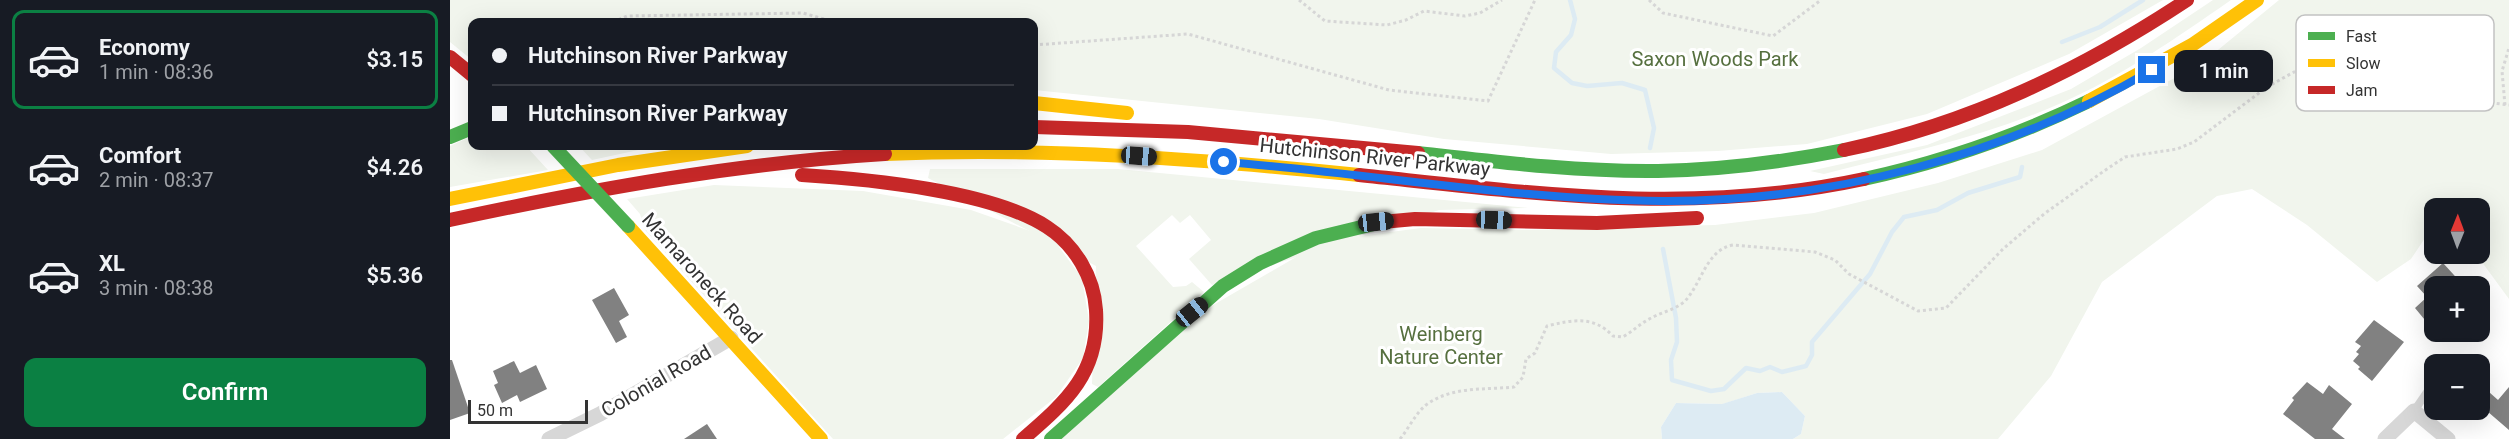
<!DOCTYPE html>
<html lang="en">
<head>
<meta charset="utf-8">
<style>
	:root { --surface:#171b24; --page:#20242c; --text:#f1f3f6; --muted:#9ea1a6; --line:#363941; --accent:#0b8043 }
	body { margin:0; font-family:Roboto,sans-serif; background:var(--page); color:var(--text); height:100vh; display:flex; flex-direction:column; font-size:22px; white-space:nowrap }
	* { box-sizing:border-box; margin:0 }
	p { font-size:20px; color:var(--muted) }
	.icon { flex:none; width:33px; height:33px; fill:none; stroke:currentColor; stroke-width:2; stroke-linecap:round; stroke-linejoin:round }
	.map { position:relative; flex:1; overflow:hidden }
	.details { display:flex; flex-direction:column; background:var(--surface); width:450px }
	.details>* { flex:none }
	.banner { position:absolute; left:18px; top:18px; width:570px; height:132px; border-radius:12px; box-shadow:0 6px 24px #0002; display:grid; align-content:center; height:132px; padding:0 24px; background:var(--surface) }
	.needle { width:39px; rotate:1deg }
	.buttons { position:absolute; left:1974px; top:198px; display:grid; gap:12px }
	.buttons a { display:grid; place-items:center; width:66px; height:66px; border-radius:12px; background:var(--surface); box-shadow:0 6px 24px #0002; font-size:30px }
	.scale { position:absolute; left:18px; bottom:15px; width:120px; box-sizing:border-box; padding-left:6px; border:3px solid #333; border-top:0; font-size:16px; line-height:21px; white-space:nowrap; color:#333; -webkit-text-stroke:4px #fff; paint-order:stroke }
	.end { position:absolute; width:27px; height:27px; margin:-14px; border:8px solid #1a73e8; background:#fff; box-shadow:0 0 0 3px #fff }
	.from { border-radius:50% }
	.bubble { position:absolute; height:42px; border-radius:12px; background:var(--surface); box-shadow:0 6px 24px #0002; font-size:20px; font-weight:600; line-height:42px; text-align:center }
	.car { position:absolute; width:18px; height:36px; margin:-18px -9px; border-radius:8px; box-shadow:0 0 4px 2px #0007; background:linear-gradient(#222 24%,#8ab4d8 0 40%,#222 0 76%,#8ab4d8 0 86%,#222 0) }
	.banner b { display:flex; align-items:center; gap:21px; height:57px; font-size:22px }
	.banner b+b { border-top:2px solid var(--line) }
	.banner i { width:15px; height:15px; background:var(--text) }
	ul { padding:10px 0 0; list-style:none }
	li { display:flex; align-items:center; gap:18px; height:99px; margin:0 12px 9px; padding:0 12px; border:3px solid transparent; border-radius:12px }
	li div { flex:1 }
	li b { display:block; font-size:22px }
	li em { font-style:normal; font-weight:600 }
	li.on { border-color:var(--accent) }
	li>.icon { width:54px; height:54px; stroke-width:1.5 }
	.button { display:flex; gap:12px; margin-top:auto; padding:12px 24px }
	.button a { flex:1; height:69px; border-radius:12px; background:var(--accent); color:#fff; font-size:24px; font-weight:600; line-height:69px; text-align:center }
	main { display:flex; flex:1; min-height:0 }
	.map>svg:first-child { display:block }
	.green { fill:#f1f5ed }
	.water { fill:#ddebf3 }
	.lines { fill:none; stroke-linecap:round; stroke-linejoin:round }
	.stream { stroke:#ddebf3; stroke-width:4.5 }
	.building { fill:#818181 }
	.path { stroke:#d6d6d6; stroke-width:3; stroke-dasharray:3 3; stroke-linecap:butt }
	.lane { stroke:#d7d7d7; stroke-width:8 }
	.street { stroke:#d7d7d7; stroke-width:15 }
	.fast { stroke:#4caf50; stroke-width:14 }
	.slow { stroke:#ffc107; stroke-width:14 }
	.jam { stroke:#c62828; stroke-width:14 }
	.fast-bridge { stroke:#4caf50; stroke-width:14 }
	.route { stroke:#1a73e8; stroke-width:8 }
	.labels { text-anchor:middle; stroke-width:6; stroke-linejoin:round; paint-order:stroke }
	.park-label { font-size:20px; fill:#56703f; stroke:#fff }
	.street-label { font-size:20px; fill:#333; stroke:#fff }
	.key { fill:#fff; stroke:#c2c2c2; stroke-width:1.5 }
	.key-label { font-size:16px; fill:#333 }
</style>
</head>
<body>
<main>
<section class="details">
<ul>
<li class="on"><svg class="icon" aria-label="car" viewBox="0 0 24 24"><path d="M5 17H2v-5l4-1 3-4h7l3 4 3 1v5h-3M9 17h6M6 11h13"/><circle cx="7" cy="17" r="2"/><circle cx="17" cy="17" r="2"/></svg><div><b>Economy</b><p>1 min · 08:36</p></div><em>$3.15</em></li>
<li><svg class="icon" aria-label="car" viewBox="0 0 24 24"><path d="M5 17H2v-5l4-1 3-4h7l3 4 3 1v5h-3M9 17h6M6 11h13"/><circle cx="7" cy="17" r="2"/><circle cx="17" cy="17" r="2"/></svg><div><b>Comfort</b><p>2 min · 08:37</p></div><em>$4.26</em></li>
<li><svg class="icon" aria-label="car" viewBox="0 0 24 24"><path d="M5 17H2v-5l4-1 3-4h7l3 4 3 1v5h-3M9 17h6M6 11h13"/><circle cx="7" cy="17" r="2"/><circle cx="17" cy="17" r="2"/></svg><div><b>XL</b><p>3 min · 08:38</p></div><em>$5.36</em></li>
</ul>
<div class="button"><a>Confirm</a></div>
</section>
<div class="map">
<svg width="2059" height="439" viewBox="0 0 2059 439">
	<rect width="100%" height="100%" fill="#fff"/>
	<!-- green -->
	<g class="green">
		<polygon points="0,0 1713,0 1619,54 1477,114 1357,144 1268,151 1161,154 994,139 869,119 584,90 584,22 22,22 22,60 0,42"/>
		<path d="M1763,0H1781C1726,38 1671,77 1609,104C1534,137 1453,154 1374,174L1360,171L1477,145L1621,89L1691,48Z"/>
		<polygon points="1829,0 2059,0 2059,299 2026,254 2030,254 2030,208 1984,208 1984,228 1981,229 1961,259 1927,282 1857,225 1802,189 1767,196 1652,282 1601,376 1548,439 1343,439 1351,434 1355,416 1332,392 1307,393 1273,404 1226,403 1211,427 1212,439 611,439 758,308 860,249 910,236 971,228 1080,230 1265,225 1364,213 1488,183 1592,150 1752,63"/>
		<polygon points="22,136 22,146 76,146 98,170 0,187 0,146"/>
		<polygon points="129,146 207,146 142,160"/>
		<polygon points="480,169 668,169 1078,208 989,210 762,285 739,259 761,240 740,215 730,223 722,215 686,246 723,287 736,286 742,282 754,292 648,387 642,384 646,266 478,178"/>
		<polygon points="264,185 413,191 521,210 603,239 632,278 639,321 633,358 606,397 553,439 383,439 195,230 190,214 177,199"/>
	</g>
	<!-- water -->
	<polygon class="water" points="1332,392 1355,416 1351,434 1343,439 1212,439 1211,427 1226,403 1272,404 1307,393"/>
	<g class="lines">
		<!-- stream -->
		<g class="stream">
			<polyline points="1120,0 1125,19 1121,35 1106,52 1104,68 1122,83 1137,86 1172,83 1195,90 1204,128 1200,148"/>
			<polyline points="1612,42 1650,27 1693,0"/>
			<polyline points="1213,249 1226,318 1227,342 1221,360 1222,380 1261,391 1274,389 1296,368 1310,371 1320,367 1332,372 1356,366 1362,355 1362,342 1420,274 1442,232 1454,217 1487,210 1518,193 1570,177 1572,167"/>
		</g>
	</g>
	<!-- building -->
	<g class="building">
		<polygon points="1993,263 2014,286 1984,286 1984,331 1965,308 1977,297 1967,286"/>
		<polygon points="164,288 179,315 169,321 177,337 166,343 142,300"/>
		<polygon points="1924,320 1954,342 1922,381 1908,369 1910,367 1903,361 1909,354 1906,352 1911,346 1905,342"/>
		<polygon points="0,360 2,360 20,413 0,420"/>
		<polygon points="64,361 70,373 86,365 97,389 70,402 67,395 52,403 44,385 48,383 43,371"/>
		<polygon points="1857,382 1873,394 1879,385 1902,404 1882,429 1895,439 1865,439 1833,414 1844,400 1842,398"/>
		<polygon points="2059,387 2059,430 2030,405 2039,392 2048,400"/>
		<polygon points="257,424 267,439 234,439"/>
	</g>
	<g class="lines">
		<!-- path -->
		<g class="path">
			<polyline points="849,0 875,21 937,25 956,20 974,11 1015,16 1030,13 1052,0"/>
			<polyline points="1199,0 1213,13 1323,36 1371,0"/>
			<polyline points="163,22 177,16 353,13 384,22"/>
			<polyline points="584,45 738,34 939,90 1038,101 1085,0"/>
			<polyline points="2055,105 2052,71 2059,48"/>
			<path d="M950,439C959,428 965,414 976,405C1001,386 1035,390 1064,387L1073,377L1076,359L1085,353L1097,326C1122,320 1143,315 1163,336L1173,337C1183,331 1191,323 1201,318C1212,312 1225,310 1235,301C1252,283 1256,250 1283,245L1365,252L1385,260L1399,274L1468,311L1496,308L1553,249L1594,214L1654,171L1675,157L1727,149L1744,142L1817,87L1844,72L1860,71L1883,83L1894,96L1938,107L1961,108L2005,98L2059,105"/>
		</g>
		<!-- lane -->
		<g class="lane">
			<polyline points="1998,364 2000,361"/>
			<polyline points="1964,411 1984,382"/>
		</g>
		<!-- street -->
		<g class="street">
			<polyline points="99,439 150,414 281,338"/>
			<polyline points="1935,439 1964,411 1998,439"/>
		</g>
		<!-- fast -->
		<g class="fast">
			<polyline points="0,137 22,128"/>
			<path d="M968,153C1048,162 1128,172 1208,171C1271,170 1333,162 1394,150"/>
			<path d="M1414,179C1492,162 1567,136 1639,101"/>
			<polyline points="601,439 773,286 810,263 866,238 932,222"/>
		</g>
		<!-- slow -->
		<g class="slow">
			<polyline points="1639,101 1742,45 1807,0"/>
			<polyline points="584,103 677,113"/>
			<path d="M435,154C594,147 751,159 909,175"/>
			<polyline points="0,199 168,165 297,146"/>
			<polyline points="178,226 371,439"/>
		</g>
		<!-- jam -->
		<g class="jam">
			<polyline points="0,57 22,75"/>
			<polyline points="584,127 738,132 968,153"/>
			<path d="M1394,150C1519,124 1631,70 1737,0"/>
			<path d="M352,175C418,179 542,191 597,227C625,245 644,277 646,310C650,372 617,401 573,439"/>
			<path d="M909,175C1082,193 1242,216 1414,179"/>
			<path d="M0,220C144,189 288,163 435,154"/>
			<polyline points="932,222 965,219 1147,223 1247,218"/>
		</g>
		<!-- fast-bridge -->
		<polyline class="fast-bridge" points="103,146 178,226"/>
	</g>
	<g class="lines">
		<!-- route -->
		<path class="route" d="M774,162C920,173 1066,200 1212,201C1380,202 1557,155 1702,70"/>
	</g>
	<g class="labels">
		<!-- park labels -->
		<g class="park-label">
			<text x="1265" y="66">Saxon Woods Park</text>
			<text x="991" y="341">Weinberg<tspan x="991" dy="23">Nature Center</tspan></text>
		</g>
		<!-- street labels -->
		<g class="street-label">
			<text transform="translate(925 157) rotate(6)" y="7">Hutchinson River Parkway</text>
			<text transform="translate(252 278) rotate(48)" y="7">Mamaroneck Road</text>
			<text transform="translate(206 381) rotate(-30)" y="7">Colonial Road</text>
		</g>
	</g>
	<!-- legend -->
	<rect x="1846" y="15" width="198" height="96" rx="9" class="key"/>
	<rect x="1858" y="32" width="27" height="8" fill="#4caf50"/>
	<rect x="1858" y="59" width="27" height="8" fill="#ffc107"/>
	<rect x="1858" y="86" width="27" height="8" fill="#c62828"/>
	<g class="key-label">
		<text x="1896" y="42">Fast</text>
		<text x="1896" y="69">Slow</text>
		<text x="1896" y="96">Jam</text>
	</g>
</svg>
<div class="buttons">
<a><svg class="needle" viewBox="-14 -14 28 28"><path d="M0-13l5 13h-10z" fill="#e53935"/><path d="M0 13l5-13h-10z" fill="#9ea1a6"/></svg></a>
<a>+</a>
<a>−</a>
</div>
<div class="scale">50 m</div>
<i class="end from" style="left:774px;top:162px"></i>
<i class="end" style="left:1702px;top:70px"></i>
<div class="bubble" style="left:1724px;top:50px;width:99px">1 min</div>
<i class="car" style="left:689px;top:156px;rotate:94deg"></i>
<i class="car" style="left:1044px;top:220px;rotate:92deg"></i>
<i class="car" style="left:926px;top:222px;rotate:84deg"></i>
<i class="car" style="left:742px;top:312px;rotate:51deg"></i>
<div class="banner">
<b><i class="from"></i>Hutchinson River Parkway</b>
<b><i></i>Hutchinson River Parkway</b>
</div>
</div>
</main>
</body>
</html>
